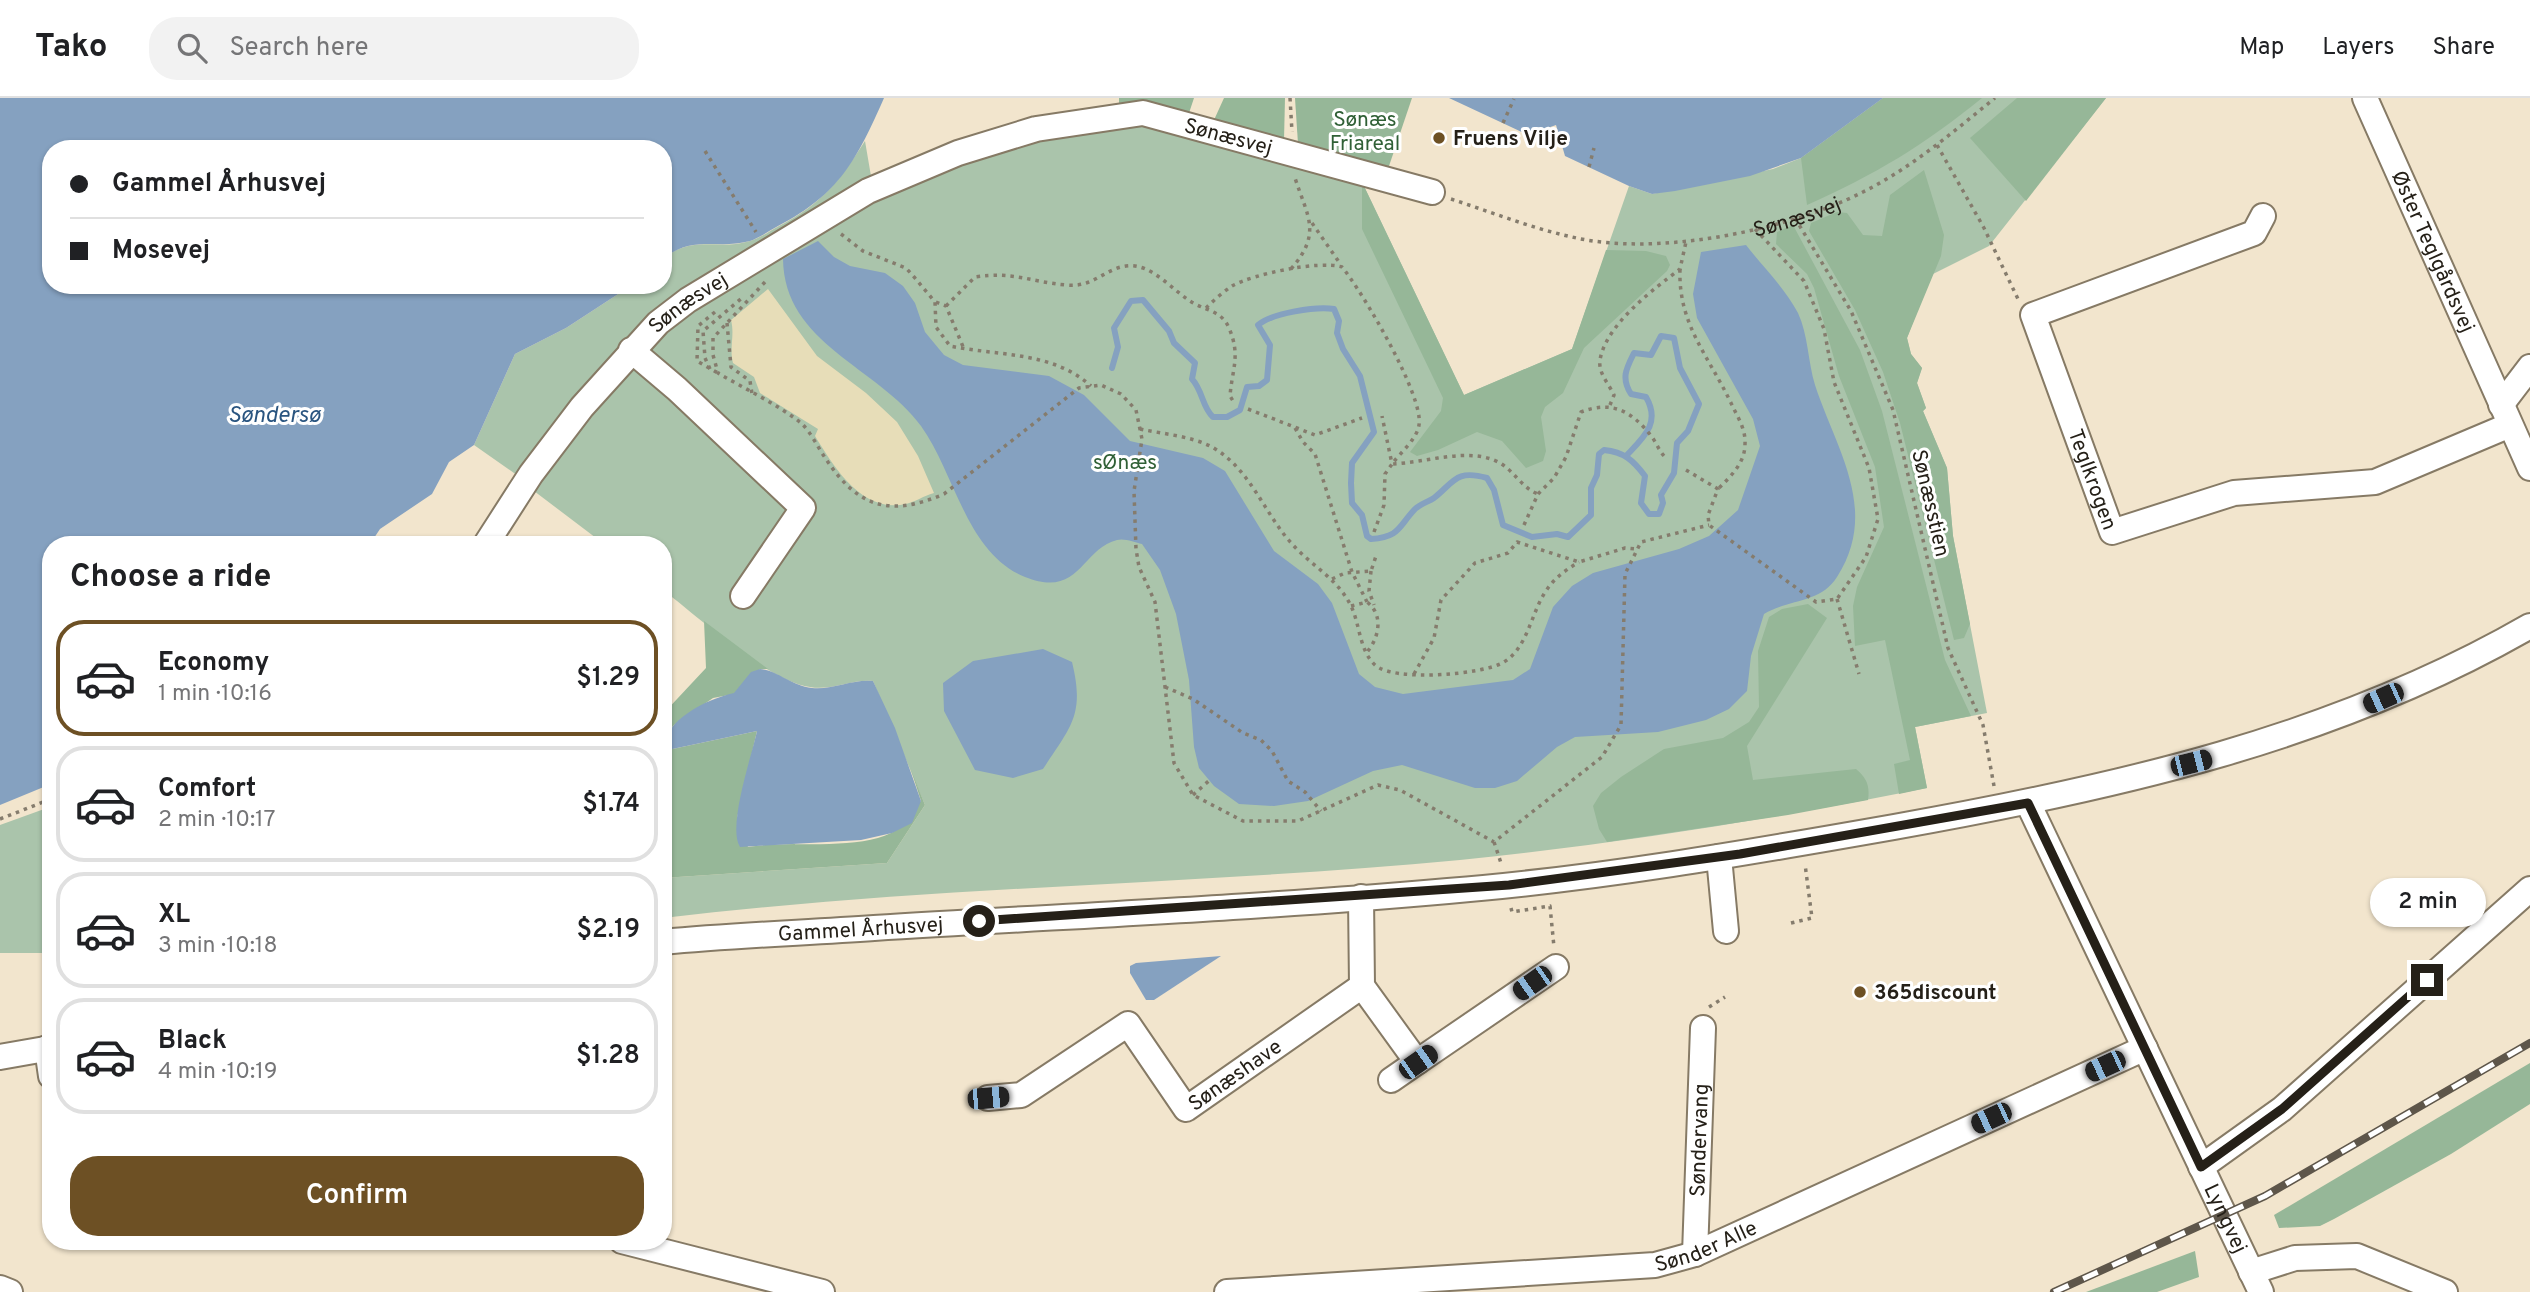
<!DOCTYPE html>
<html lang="en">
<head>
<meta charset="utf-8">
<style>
	:root { --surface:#fff; --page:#f2f2f2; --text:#202124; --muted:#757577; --line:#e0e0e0; --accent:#6d5024 }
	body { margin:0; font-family:Overpass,sans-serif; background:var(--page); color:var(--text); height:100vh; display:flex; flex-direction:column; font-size:26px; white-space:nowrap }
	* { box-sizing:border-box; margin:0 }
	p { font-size:23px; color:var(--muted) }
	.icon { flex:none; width:38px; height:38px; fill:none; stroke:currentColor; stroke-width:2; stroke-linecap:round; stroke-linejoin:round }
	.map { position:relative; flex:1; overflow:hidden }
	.sheet { position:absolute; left:42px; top:438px; width:630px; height:714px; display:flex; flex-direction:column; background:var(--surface); border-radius:28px; box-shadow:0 2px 5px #0004 }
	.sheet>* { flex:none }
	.hud { position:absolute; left:42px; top:42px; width:630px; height:154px; border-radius:28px; box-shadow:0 2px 5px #0004; display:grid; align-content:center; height:154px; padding:0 28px; background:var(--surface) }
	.end { position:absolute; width:32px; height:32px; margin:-16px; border:9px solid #252018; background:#fff; box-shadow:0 0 0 4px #fff }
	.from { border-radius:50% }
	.bubble { position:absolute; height:49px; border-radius:24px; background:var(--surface); box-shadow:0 2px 5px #0004; font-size:23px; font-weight:600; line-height:49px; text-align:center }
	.car { position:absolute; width:21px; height:42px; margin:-21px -10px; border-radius:9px; box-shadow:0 0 5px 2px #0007; background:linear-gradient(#222 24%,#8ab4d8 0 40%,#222 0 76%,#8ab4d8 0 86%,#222 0) }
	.hud b { display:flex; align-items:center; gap:24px; height:66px; font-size:26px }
	.hud b+b { border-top:2px solid var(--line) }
	.hud i { width:18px; height:18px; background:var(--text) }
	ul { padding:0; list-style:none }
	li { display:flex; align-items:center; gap:21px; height:116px; margin:0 14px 10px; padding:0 14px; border:4px solid var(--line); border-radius:28px }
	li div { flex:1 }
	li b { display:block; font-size:26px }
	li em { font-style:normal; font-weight:600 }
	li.current { border-color:var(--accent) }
	li>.icon { width:63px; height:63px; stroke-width:1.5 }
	h2 { padding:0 28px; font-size:32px; line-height:84px }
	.cta { display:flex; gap:14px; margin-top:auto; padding:14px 28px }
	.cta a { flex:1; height:80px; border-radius:28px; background:var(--accent); color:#fff; font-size:28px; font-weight:600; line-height:80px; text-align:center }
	header { display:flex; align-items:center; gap:42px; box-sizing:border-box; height:98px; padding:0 35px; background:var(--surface); border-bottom:2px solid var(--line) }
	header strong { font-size:33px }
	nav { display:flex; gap:38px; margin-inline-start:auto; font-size:24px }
	.search { width:490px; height:63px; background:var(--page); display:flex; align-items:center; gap:18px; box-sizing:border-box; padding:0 24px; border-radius:28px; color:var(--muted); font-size:26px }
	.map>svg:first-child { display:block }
	.green { fill:#aac4ab }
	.forest { fill:#96b798 }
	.sand { fill:#e7ddb8 }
	.water { fill:#85a1c0 }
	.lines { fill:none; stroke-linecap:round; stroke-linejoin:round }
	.stream { stroke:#85a1c0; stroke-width:6 }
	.minor-casing { stroke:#867a65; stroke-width:28 }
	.path { stroke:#857c6d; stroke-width:3.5; stroke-dasharray:3.5 5; stroke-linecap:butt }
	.minor { stroke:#fff; stroke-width:24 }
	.rail-casing { stroke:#5e564a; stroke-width:8 }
	.rail { stroke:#fff; stroke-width:5; stroke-dasharray:16; stroke-linecap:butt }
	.route { stroke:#252018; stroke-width:9 }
	.poi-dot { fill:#6d5024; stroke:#fff; stroke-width:2.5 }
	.labels { text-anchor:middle; stroke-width:6; stroke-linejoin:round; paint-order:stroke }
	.park-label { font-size:21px; fill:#306036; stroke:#fff }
	.street-label { font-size:21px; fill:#252018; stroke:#fff }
	.poi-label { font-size:21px; font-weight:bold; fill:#252018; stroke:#fff; text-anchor:start }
	.water-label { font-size:23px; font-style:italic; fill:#2a5580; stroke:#fff }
</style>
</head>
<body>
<header>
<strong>Tako</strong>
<div class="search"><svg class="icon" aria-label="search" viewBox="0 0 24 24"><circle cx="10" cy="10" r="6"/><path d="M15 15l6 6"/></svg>Search here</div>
<nav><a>Map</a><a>Layers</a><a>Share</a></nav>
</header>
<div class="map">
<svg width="2530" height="1194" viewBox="0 0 2530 1194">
	<rect width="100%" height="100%" fill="#f2e5cd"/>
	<!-- green -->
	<g class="green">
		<path d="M1883,0H2106L1989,148L1931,177L1907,240L1911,256L1922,270L1917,285L1926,310L1923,313L1947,370L1953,438L1987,615L1915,629L1927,690C1772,721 1617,746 1460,762C1195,787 928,788 663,820V780L887,765L925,707L873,583C852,581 832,593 810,589C766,582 700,520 663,492V446H604L534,393L547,366L667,226L863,106L957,62L1130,21L1362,84L1464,297L1572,251L1629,88L1652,96L1773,71L1801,60Z"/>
		<path d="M865,43L872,84L664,213L521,380L474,347L515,256L566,230L632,187H663V161C693,136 718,153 750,143C760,140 770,133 779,128C823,105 839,83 865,43Z"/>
		<polygon points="47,710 51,711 51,855 0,855 0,727"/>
	</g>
	<!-- forest -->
	<g class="forest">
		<polygon points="1119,0 1194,0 1189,15 1143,3 1119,5"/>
		<polygon points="1224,0 1285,0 1284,42 1214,22"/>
		<polygon points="1295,0 1412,0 1388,71 1298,46"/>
		<path d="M1883,0H1982C1923,48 1876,76 1807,107L1801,60Z"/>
		<polygon points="2017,0 2106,0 2026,103 1970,40"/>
		<polygon points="1924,72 1944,137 1941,158 1907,240 1911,256 1922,270 1917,285 1926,310 1923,313 1947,370 1953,438 1970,526 1964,540 1954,542 1900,325 1883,274 1855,212 1809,133 1811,125 1837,114 1847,115 1863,137 1882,138 1890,97"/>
		<polygon points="1362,84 1464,297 1572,251 1606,152 1646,153 1666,158 1670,167 1667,173 1584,250 1563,295 1545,309 1541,319 1546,353 1543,363 1526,370 1502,343 1477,334 1438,352 1417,358 1410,354 1441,313 1443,300 1362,131"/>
		<polygon points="1793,127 1860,252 1882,313 1945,562 1971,618 1915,629 1927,690 1899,696 1894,666 1910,662 1885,542 1855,548 1853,508 1857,489 1884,429 1875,369 1839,278 1814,190 1807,176 1776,146 1777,134"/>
		<path d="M1808,506L1827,520L1747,648L1753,682L1856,671C1867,680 1870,688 1868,702L1788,717L1607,744L1599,731L1593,708L1601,695L1621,679L1664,651L1723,640L1749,624L1759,609L1758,553L1769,519L1782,511Z"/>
		<polygon points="704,523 768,571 760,571 734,596 713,600 674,627 663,640 663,616 706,570"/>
		<path d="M757,633L737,720L748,749C788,742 855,753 891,735C902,730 913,712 921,703L911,672L925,707L887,765L663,780V653Z"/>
		<polygon points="2530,965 2530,1006 2451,1056 2334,1121 2320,1128 2279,1130 2274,1117"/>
		<polygon points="2195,1153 2199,1179 2157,1194 2086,1194"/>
	</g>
	<!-- sand -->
	<path class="sand" d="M768,191L817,258L866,295L897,324L918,358L934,395C923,398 915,404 906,406C862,416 834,369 815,338L818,331L760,295L754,279L733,265C729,249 735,238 731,222Z"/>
	<!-- water -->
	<g class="water">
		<path d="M0,0H884C857,61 840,96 778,128C769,133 759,140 750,143C717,152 693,136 663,161V51H51V187H632L566,230L515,256L474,347L449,364L432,396L380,431L370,446H51V686L0,707Z"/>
		<polygon points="1449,0 1883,0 1801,60 1750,78 1675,93 1652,96 1629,88 1565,58 1556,27 1528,37"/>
		<path d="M818,143L834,159L850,168L885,175L903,188L915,205L925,234L944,257L963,267L1049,278L1084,297L1130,343L1203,360L1225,373L1274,453L1318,486L1332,505L1359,576L1375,589L1403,596L1513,582L1530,571L1553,509L1572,488L1593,475L1679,451L1709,438L1738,412L1760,348L1753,321L1697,220L1693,196L1701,154L1746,147C1763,169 1785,190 1798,215C1808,236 1808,264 1815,287C1836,351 1880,412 1837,479C1821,505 1789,501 1764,516L1751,558L1747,593L1729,611L1706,622L1658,634L1575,639L1557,649L1517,683L1495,690H1475L1402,667L1373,673L1308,703L1274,708L1239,706L1214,688L1199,670L1194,649L1189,582L1176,516L1160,472L1142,446C1135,444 1124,440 1117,442C1081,451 1080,501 1025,479C966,455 955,375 921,328C878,269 784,246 783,161Z"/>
		<path d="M1043,551L1072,564C1085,617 1071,628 1043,671L1013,680L975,672L944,613L943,585L973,563Z"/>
		<path d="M760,571C777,572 792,588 812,590C834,592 852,581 873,583L895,630L921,703L912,725L892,735L861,742L740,749C727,729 752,657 757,633L663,653C663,622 707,601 734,595L751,574Z"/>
		<polygon points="1221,858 1154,902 1146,902 1130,875 1130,868 1136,865"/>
	</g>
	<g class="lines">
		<!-- stream -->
		<path class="stream" d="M1112,270L1118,249L1114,230L1131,203L1143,202L1169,233L1174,245L1195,265L1192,281C1203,293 1202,309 1213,319H1227L1240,312L1247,289L1259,288L1267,282L1270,247L1258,227C1272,215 1317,208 1334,211L1339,223L1337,235L1343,251L1360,278L1374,334L1352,365L1351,385L1352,405L1362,417L1367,438L1371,441C1400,439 1398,429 1415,411C1420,406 1428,404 1434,400C1454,384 1456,371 1487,380L1494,392L1503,427L1532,439L1557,436L1568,439L1591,417V390L1597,377L1599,356L1604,352C1624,354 1633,362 1645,378L1641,405L1649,416H1659L1663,405L1661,397L1674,375L1677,345L1688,333L1699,306L1680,270L1674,240L1661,238L1651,257L1634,255C1626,271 1621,280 1631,296L1646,299C1661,325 1644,339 1626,358"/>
		<defs>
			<g id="minor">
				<path id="s2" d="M2365,0L2530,370"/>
				<path id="s3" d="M2263,118L2254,135L2033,217L2112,434L2234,395L2375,384L2510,327"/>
				<polyline points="631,252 677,291 803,410 743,498"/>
				<polyline points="2501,307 2530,269"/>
				<path id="s4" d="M486,446L531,376L582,309L658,225L688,202L868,93L958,55L1036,31L1143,15L1432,94"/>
				<path id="s5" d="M2028,705L2261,1194"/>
				<polyline points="1719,759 1726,833"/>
				<polyline points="1361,799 1362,888 1417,964 1391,982"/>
				<path id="s6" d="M663,844C735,837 802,835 874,830C1065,818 1257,810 1448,793C1597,781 1746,755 1894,729C2114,690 2334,641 2530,528"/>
				<polyline points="47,950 51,978"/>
				<polyline points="0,959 51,950"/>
				<polyline points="1417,964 1556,869"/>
				<path id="s7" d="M988,1000L1021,997L1128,926L1186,1011L1362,888"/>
				<polyline points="2201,1069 2282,1011 2530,791"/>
				<polyline points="622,1143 822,1194"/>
				<path id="s8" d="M1695,1156L1703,930"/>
				<polyline points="2251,1174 2295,1160 2357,1158 2445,1194"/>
				<polyline points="0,1190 10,1194"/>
				<path id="s9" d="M1227,1194L1655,1167L1695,1156L2145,950"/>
			</g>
		</defs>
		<!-- minor casing -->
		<use href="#minor" class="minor-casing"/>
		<!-- path -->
		<g class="path">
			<polyline points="1290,0 1292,34"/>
			<polyline points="1503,25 1514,1"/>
			<polyline points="1937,47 1984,130 2018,201"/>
			<polyline points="705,53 756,134"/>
			<polyline points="1589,69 1594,50"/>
			<path id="s1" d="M1451,101C1491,114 1531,130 1572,139C1655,159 1785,133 1861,95C1910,71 1953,34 1995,0"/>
			<polyline points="1795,120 1851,213 1893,312 1948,550 1983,627 1994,688"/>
			<polyline points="1312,125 1341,167"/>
			<path d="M841,136L863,153L906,170L915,180L935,204L936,229L950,248C998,258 1052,253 1091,288"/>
			<path d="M1291,171C1322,135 1308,120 1295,80"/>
			<path d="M1680,171C1678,226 1708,257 1731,305C1737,318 1746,331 1745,346C1745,365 1731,378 1718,391"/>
			<path d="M765,184L713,240V257L718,275C745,291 777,306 801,325C811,334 818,350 826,361C858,410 890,419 944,396L1079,290L1101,287L1121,296L1136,312L1142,341L1134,393L1136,451L1139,469L1155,504L1174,665L1193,697L1243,723H1298L1378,687L1400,692L1494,744L1602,659L1621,627L1625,476L1641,444L1709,427"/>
			<polyline points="936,204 946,208 964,251"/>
			<path d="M946,208L975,179C1013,173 1031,184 1066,187C1093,190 1104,171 1126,168C1152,164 1174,195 1195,206C1209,213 1222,214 1229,230C1241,258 1232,271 1230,298L1233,303"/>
			<path d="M1206,210C1214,202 1223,194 1232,188C1253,176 1320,162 1342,169C1362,193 1424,298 1419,327C1417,341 1400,355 1392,366C1425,365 1470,348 1500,365C1515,374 1522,390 1538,396"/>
			<polyline points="715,214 698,228 697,263 718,275"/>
			<polyline points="727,225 731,269 750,283 752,296"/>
			<polyline points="710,271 705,260 703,233 743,199"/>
			<path d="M1610,307L1614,297C1609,286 1598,275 1600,262C1606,226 1654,191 1680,171L1686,144"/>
			<polyline points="1248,311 1315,337 1362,320"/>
			<polyline points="1295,330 1303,344 1315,356 1352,474 1367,504"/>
			<path d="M1140,331C1163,336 1191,338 1212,349C1251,371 1264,416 1293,447C1312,468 1338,481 1351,508C1360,526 1359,552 1375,567C1393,584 1483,577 1504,564C1527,550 1531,517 1544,496C1553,481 1564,473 1579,464"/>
			<polyline points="1686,372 1718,391 1708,417 1709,427 1816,504 1837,501 1866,459 1878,421 1869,370 1834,284 1824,231 1804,183 1755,131"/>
			<path d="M1524,427L1538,396L1554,380L1566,359L1581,314C1612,302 1632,313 1652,339C1657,346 1660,355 1667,361"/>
			<polyline points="1374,434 1384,407 1385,376 1392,366 1382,318"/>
			<polyline points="1371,473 1369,493 1374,507"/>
			<polyline points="1332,481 1345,475 1371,473 1377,455"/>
			<polyline points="1837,501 1859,576"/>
			<path d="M1351,508L1367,504C1384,517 1379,540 1367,554"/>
			<polyline points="1414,576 1434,540 1441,502 1475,465 1508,455 1517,444 1579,464 1625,450 1636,451"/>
			<polyline points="1165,589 1193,601 1243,635 1261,642 1272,653 1288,683 1305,694 1321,713"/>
			<polyline points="1193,697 1212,680"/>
			<polyline points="0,721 51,701"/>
			<polyline points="1494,744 1501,765"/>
			<polyline points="1511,810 1512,814 1550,808 1554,849"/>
			<polyline points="1791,825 1812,820 1805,766"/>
			<polyline points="1709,909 1725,899"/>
		</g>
		<!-- minor -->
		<use href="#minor" class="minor"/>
		<defs>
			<polyline id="rail" points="2054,1194 2265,1098 2530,945"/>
		</defs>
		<!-- rail casing -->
		<use href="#rail" class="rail-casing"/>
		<!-- rail -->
		<use href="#rail" class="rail"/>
	</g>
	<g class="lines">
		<!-- route -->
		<polyline class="route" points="979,823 1509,787 1740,756 2028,705 2201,1069 2282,1011 2427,882"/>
	</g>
	<!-- markers -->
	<g class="poi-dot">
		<circle cx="1439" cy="40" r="7"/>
		<circle cx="1860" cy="894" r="7"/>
	</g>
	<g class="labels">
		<!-- park labels -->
		<g class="park-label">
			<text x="1365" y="28">Sønæs<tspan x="1365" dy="24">Friareal</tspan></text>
			<text x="1125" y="371">sØnæs</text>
		</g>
		<!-- street labels -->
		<g class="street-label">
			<text dy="7" stroke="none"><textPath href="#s4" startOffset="905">Sønæsvej</textPath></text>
			<text dy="7" stroke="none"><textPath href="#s1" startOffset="355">Sønæsvej</textPath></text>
			<text dy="7" stroke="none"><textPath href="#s2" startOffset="168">Øster Teglgårdsvej</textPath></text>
			<text dy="7" stroke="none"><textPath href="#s4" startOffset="317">Sønæsvej</textPath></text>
			<text dy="7" stroke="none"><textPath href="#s3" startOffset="430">Teglkrogen</textPath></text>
			<text transform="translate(1931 405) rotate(77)" y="7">Sønæsstien</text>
			<text dy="7" stroke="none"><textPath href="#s6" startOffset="198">Gammel Århusvej</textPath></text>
			<text dy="7" stroke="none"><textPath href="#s7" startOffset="324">Sønæshave</textPath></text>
			<text dy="7" stroke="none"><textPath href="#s8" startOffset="114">Søndervang</textPath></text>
			<text dy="7" stroke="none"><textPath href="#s5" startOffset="460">Lyngvej</textPath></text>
			<text dy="7" stroke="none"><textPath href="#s9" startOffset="483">Sønder Alle</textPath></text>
		</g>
		<!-- poi labels -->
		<g class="poi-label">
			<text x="1453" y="47">Fruens Vilje</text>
			<text x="1874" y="901">365discount</text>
		</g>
		<!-- water labels -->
		<g class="water-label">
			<text x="274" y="324">Søndersø</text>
		</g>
	</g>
</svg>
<i class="end from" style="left:979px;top:823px"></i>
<i class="end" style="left:2427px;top:882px"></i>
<div class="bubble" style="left:2370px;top:780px;width:116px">2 min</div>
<i class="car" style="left:2383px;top:600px;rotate:246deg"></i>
<i class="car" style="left:2191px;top:665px;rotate:76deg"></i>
<i class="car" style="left:1532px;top:885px;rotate:235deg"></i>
<i class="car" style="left:1418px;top:964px;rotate:55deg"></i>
<i class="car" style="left:2105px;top:968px;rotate:245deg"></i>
<i class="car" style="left:988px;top:1000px;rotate:85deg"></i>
<i class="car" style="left:1991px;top:1020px;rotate:245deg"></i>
<div class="hud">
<b><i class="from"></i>Gammel Århusvej</b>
<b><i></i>Mosevej</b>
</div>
<section class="sheet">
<h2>Choose a ride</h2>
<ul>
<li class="current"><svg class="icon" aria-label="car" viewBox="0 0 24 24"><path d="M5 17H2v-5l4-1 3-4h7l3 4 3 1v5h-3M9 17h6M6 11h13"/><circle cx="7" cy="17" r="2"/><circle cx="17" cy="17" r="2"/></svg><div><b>Economy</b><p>1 min · 10:16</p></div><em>$1.29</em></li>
<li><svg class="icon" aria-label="car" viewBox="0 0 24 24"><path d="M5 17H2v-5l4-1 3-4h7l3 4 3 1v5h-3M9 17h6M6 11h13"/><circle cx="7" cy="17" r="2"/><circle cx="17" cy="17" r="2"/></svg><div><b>Comfort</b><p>2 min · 10:17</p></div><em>$1.74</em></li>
<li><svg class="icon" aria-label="car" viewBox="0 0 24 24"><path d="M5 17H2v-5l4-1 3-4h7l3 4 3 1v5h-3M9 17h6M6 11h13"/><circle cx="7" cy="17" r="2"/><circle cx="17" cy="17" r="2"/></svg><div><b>XL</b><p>3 min · 10:18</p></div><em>$2.19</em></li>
<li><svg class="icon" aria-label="car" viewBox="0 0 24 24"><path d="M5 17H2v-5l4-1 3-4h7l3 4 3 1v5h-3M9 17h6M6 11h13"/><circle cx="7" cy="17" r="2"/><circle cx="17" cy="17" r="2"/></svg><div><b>Black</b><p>4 min · 10:19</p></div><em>$1.28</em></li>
</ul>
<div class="cta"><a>Confirm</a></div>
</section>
</div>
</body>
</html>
